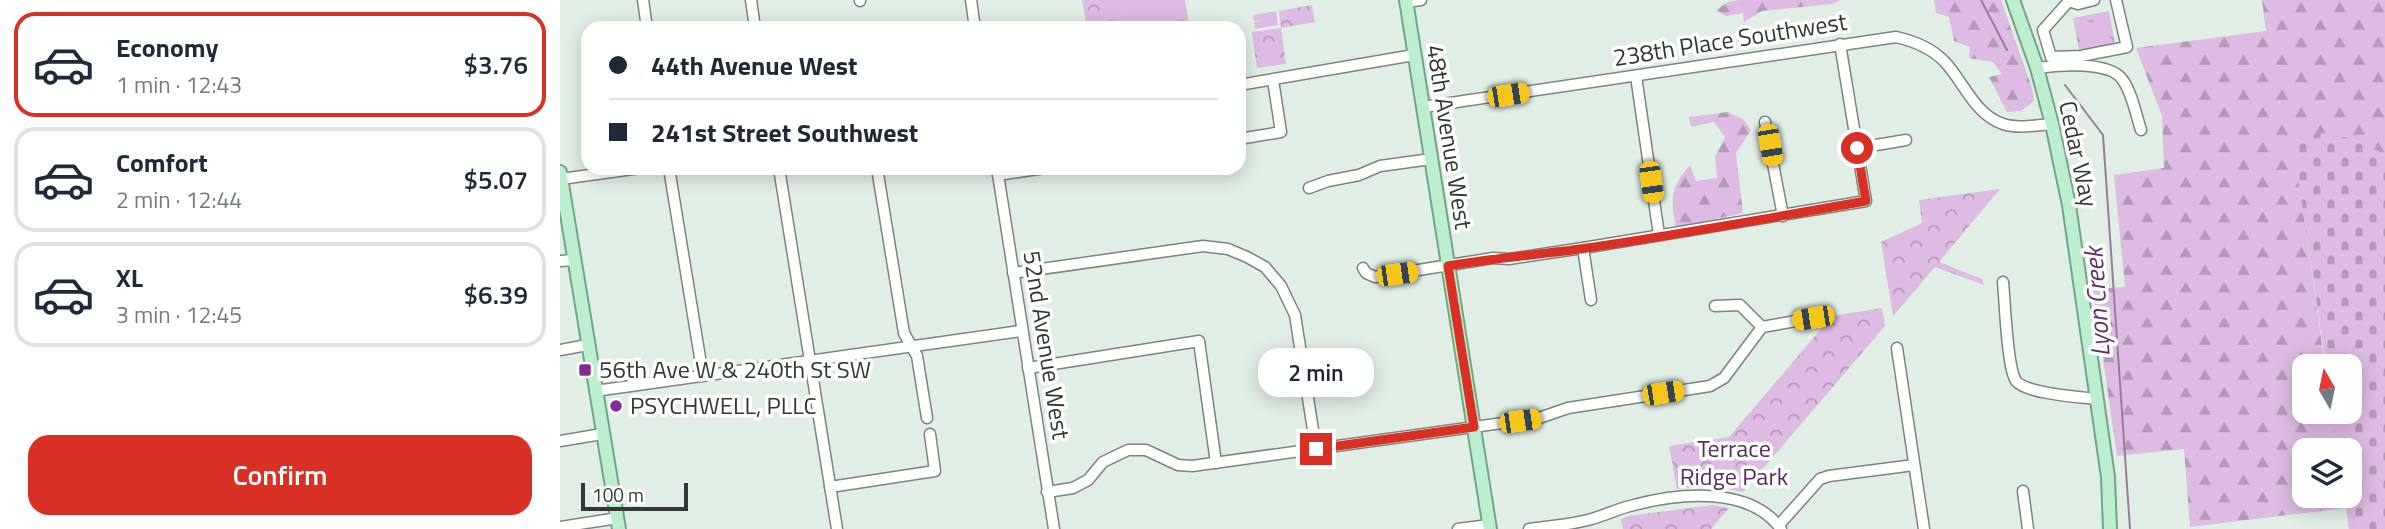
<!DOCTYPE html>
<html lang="en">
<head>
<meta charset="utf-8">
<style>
	:root { --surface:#fff; --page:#f2f2f3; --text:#1f2937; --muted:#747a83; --line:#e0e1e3; --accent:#d93025 }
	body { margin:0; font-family:"Titillium Web",sans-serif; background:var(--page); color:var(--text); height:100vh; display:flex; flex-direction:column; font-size:26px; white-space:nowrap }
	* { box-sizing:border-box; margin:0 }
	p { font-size:23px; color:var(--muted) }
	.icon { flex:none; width:38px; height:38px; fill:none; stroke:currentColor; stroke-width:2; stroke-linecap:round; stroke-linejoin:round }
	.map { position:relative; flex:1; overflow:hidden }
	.side { display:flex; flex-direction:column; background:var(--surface); width:560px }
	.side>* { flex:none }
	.banner { position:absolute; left:21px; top:21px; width:665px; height:154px; border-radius:21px; box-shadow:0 4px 18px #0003; display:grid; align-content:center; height:154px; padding:0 28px; background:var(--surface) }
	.needle { width:46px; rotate:351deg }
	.buttons { position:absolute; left:1732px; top:354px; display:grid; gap:14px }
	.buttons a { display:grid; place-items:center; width:70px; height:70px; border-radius:14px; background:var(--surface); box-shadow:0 4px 18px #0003; font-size:35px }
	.scale { position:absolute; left:21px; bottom:18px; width:107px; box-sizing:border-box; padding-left:7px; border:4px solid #333835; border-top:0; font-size:19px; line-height:24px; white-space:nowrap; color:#333835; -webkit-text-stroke:5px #fff; paint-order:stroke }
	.end { position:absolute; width:32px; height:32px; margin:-16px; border:9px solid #d93025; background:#fff; box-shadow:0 0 0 4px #fff }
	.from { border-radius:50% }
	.bubble { position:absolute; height:49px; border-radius:21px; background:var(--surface); box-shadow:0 4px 18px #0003; font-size:23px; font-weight:600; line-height:49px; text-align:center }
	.car { position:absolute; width:21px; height:42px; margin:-21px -10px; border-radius:9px; box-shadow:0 0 5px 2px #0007; background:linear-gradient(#f5c518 24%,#345 0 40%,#f5c518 0 76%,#345 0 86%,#f5c518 0) }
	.banner b { display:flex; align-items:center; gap:24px; height:66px; font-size:26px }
	.banner b+b { border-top:2px solid var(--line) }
	.banner i { width:18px; height:18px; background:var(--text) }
	ul { padding:12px 0 0; list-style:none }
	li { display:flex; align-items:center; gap:21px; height:105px; margin:0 14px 10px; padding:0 14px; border:4px solid var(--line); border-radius:21px }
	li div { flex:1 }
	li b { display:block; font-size:26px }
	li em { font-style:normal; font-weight:600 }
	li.on { border-color:var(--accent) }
	li>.icon { width:63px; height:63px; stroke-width:1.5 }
	.action { display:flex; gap:14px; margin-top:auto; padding:14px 28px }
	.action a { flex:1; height:80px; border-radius:21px; background:var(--accent); color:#fff; font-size:28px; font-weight:600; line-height:80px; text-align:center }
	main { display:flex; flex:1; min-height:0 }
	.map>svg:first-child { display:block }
	.forest { fill:url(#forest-firs) }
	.cemetery { fill:url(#cemetery-stones) }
	.park { fill:url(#park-crowns) }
	.pitch { fill:#ddbbe2 }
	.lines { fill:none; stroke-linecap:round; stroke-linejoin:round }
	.stream { stroke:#967d9c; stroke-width:2 }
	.minor-casing { stroke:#79857d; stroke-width:13 }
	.major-casing { stroke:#71a785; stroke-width:16 }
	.minor { stroke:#fff; stroke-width:10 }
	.major { stroke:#beeed0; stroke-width:12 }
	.route { stroke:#d93025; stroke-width:9 }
	.poi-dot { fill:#862a96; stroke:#fff; stroke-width:2.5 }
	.labels { text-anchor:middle; stroke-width:7; stroke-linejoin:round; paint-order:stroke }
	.street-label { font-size:24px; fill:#333835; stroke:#fff }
	.poi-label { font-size:24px; fill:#333835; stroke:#fff; text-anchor:start }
	.park-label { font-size:24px; fill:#5a2a62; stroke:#fff }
	.water-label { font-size:26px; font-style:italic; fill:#613169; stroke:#fff }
</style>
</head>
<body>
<main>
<section class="side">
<ul>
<li class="on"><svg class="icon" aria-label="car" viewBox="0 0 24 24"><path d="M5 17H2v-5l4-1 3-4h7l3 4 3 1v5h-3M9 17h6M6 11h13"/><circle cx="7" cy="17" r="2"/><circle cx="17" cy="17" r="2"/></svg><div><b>Economy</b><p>1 min · 12:43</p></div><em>$3.76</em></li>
<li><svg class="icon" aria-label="car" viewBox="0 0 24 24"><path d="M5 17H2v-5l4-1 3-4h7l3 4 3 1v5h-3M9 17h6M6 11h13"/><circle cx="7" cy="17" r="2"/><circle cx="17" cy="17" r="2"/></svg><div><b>Comfort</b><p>2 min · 12:44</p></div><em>$5.07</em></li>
<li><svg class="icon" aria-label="car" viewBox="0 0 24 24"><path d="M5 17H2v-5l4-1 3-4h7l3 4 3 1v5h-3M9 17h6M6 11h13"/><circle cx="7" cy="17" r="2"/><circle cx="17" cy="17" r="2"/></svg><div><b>XL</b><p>3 min · 12:45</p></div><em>$6.39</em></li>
</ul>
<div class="action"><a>Confirm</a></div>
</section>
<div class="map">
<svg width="1825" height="529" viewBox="0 0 1825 529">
	<defs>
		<pattern id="forest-firs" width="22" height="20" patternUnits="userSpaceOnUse" patternTransform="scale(1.75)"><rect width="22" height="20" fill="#ddbbe2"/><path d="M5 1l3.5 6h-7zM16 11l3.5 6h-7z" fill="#b499b8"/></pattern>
		<pattern id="cemetery-stones" width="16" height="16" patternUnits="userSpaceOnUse" patternTransform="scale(1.75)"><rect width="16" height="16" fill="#ddbbe2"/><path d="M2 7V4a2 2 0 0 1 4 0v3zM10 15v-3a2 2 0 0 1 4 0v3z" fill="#b499b8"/></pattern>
		<pattern id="park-crowns" width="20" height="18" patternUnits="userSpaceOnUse" patternTransform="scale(1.75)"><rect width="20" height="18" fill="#ddbbe2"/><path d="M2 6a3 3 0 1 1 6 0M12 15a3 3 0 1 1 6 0" fill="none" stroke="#b499b8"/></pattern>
	</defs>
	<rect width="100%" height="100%" fill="#e1eee5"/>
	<!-- forest -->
	<g class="forest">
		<polygon points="1179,0 1280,0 1272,4 1202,11 1184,22 1183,13 1166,16 1156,10 1168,2"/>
		<polygon points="1374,0 1441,0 1472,88 1474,101 1461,111 1447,112 1429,77 1442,74 1433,62 1409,58 1410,47 1394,41 1389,17 1376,13"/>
		<path d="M1702,0H1825V155C1789,137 1772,130 1733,139L1765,366H1745V411H1772L1778,450H1745V495H1784L1786,508L1630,527L1624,449L1557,456L1533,289L1565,287L1554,175L1604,168L1602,116L1576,48L1706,31Z"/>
		<path d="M1168,112L1184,120L1191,130L1176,153L1183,213L1116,228C1111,199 1109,189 1130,165L1136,181L1157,178L1155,157L1165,137L1154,122L1131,127L1129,117Z"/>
	</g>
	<!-- cemetery -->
	<polygon class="cemetery" points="1765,133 1793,139 1825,155 1825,529 1789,529 1784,495 1790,495 1790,450 1778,450 1772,411 1790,411 1790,366 1766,366 1732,138"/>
	<!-- park -->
	<g class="park">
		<polygon points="522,0 625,0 629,25 632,28 527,28"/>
		<polygon points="752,5 755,22 721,28 726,64 697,68 692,32 721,28 719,11"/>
		<polygon points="1549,11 1555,44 1519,50 1513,18"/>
		<polygon points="1440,189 1379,262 1422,279 1424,285 1375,267 1333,316 1321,242 1362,223 1359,200"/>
		<polygon points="1322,308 1325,326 1183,492 1154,486 1117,489 1109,446 1169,437 1272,316"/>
		<polygon points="1152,505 1169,508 1151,529 1063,529 1061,519 1069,516"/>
	</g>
	<!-- pitch -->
	<g class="pitch">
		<polygon points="561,0 612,0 615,18 566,27"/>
		<polygon points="716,11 718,25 695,29 694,22 708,20 694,21 693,15"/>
		<polygon points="1545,16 1550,41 1537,43 1533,18"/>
		<polygon points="1528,19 1533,44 1521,46 1516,21"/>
	</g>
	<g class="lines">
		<!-- stream -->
		<g class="stream">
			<polyline points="1421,0 1447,50"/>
			<polyline points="1505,85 1543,135 1570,529"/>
		</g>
		<defs>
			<g id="minor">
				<polyline points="83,0 87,28"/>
				<polyline points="191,0 195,28"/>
				<polyline points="300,0 300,1"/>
				<polyline points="411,0 415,28"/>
				<polyline points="1534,0 1518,4 1509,1 1483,30 1491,57 1521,56 1567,47 1556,0"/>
				<polyline points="846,2 861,0"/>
				<path d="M1477,68C1498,65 1549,61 1562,79C1572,92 1576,115 1581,130"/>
				<polyline points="1076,76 1099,235"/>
				<polyline points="679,85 854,55"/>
				<path d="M863,107L1336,37C1354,41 1370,47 1384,61C1404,82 1414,114 1443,124C1458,129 1477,125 1492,124"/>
				<polyline points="1205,122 1223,216"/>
				<polyline points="679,139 721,132 713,80"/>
				<polyline points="1298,148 1346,140"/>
				<polyline points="109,168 143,376"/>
				<polyline points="219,168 277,529"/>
				<polyline points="317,168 344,333 357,356 367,418"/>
				<polyline points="437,168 494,529"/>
				<polyline points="438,175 485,168"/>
				<polyline points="1,179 80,168"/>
				<polyline points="749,188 768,181 799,175 820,166 871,159"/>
				<polyline points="1023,248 1031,300"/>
				<polyline points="0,261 13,260"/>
				<polyline points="803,268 806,273 815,277 933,258 949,259 1023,248 1306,201 1280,44"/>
				<polyline points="453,273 643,246 668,249 687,257 705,267 721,286 735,315 756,449"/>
				<path d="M1443,282C1445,302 1447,368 1456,381C1467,394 1519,397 1537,399"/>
				<polyline points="1155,306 1180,305 1202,327"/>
				<polyline points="1337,348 1364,529"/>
				<polyline points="0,350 27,345"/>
				<polyline points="468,368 639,341 656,463"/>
				<polyline points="35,391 461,331"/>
				<polyline points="0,441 42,434"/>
				<polyline points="270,487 375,471 370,434"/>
				<polyline points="1463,491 1468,529"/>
				<polyline points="487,492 513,488 528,480 543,462 568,450 586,450 618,465 632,466 979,418 1008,408 1150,386 1164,378 1202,327 1253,318"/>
				<polyline points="1219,525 1260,479 1269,476 1354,465"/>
				<polyline points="0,527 58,518"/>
				<polyline points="898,529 929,525"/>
				<path d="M969,529C989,526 1009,525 1028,520C1044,516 1059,508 1074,505C1120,493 1190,486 1221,529"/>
			</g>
			<g id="major">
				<polyline points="846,0 930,529"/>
				<polyline points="1453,0 1477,68 1492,124 1509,205 1548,477 1550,529"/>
				<polyline points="0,172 59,529"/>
			</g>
		</defs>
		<!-- minor casing -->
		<use href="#minor" class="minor-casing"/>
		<!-- major casing -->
		<use href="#major" class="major-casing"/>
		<!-- minor -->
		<use href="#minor" class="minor"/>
		<!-- major -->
		<use href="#major" class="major"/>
	</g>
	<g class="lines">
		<!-- route -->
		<path class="route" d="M756,449L914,427L888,266C932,258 976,255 1020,249C1116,235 1211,218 1306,201L1297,148"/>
	</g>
	<!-- markers -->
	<g class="poi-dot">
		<rect x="18" y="363" width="14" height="14" rx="3.5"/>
		<circle cx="56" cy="406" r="7"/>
	</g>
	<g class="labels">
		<!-- street labels -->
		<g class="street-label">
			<text transform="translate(1170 40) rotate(-9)" y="8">238th Place Southwest</text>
			<text transform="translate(889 137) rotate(81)" y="8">48th Avenue West</text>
			<text transform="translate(1518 154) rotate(78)" y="8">Cedar Way</text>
			<text transform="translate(486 345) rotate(81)" y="8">52nd Avenue West</text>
		</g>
		<!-- poi labels -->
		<g class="poi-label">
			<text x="39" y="378">56th Ave W &amp; 240th St SW</text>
			<text x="70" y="414">PSYCHWELL, PLLC</text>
		</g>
		<!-- park labels -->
		<g class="park-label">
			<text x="1174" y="457">Terrace<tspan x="1174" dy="28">Ridge Park</tspan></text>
		</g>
		<!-- water labels -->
		<g class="water-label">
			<text transform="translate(1537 302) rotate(-94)" y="9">Lyon Creek</text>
		</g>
	</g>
</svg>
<div class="buttons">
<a><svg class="needle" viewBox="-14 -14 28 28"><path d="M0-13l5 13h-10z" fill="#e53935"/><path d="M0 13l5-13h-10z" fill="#747a83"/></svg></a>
<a><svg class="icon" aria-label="layers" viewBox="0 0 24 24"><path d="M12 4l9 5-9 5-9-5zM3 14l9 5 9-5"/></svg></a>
</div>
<div class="scale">100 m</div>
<i class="end from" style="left:1297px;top:148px"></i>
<i class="end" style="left:756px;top:449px"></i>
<div class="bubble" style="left:698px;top:348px;width:116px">2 min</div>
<i class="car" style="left:948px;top:95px;rotate:81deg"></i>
<i class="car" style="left:1210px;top:145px;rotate:170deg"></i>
<i class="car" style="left:1091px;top:182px;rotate:172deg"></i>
<i class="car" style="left:837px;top:274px;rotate:82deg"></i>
<i class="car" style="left:1253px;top:318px;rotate:261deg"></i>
<i class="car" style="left:1103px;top:393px;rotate:81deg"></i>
<i class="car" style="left:960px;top:421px;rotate:82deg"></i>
<div class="banner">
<b><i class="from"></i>44th Avenue West</b>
<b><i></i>241st Street Southwest</b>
</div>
</div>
</main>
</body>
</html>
